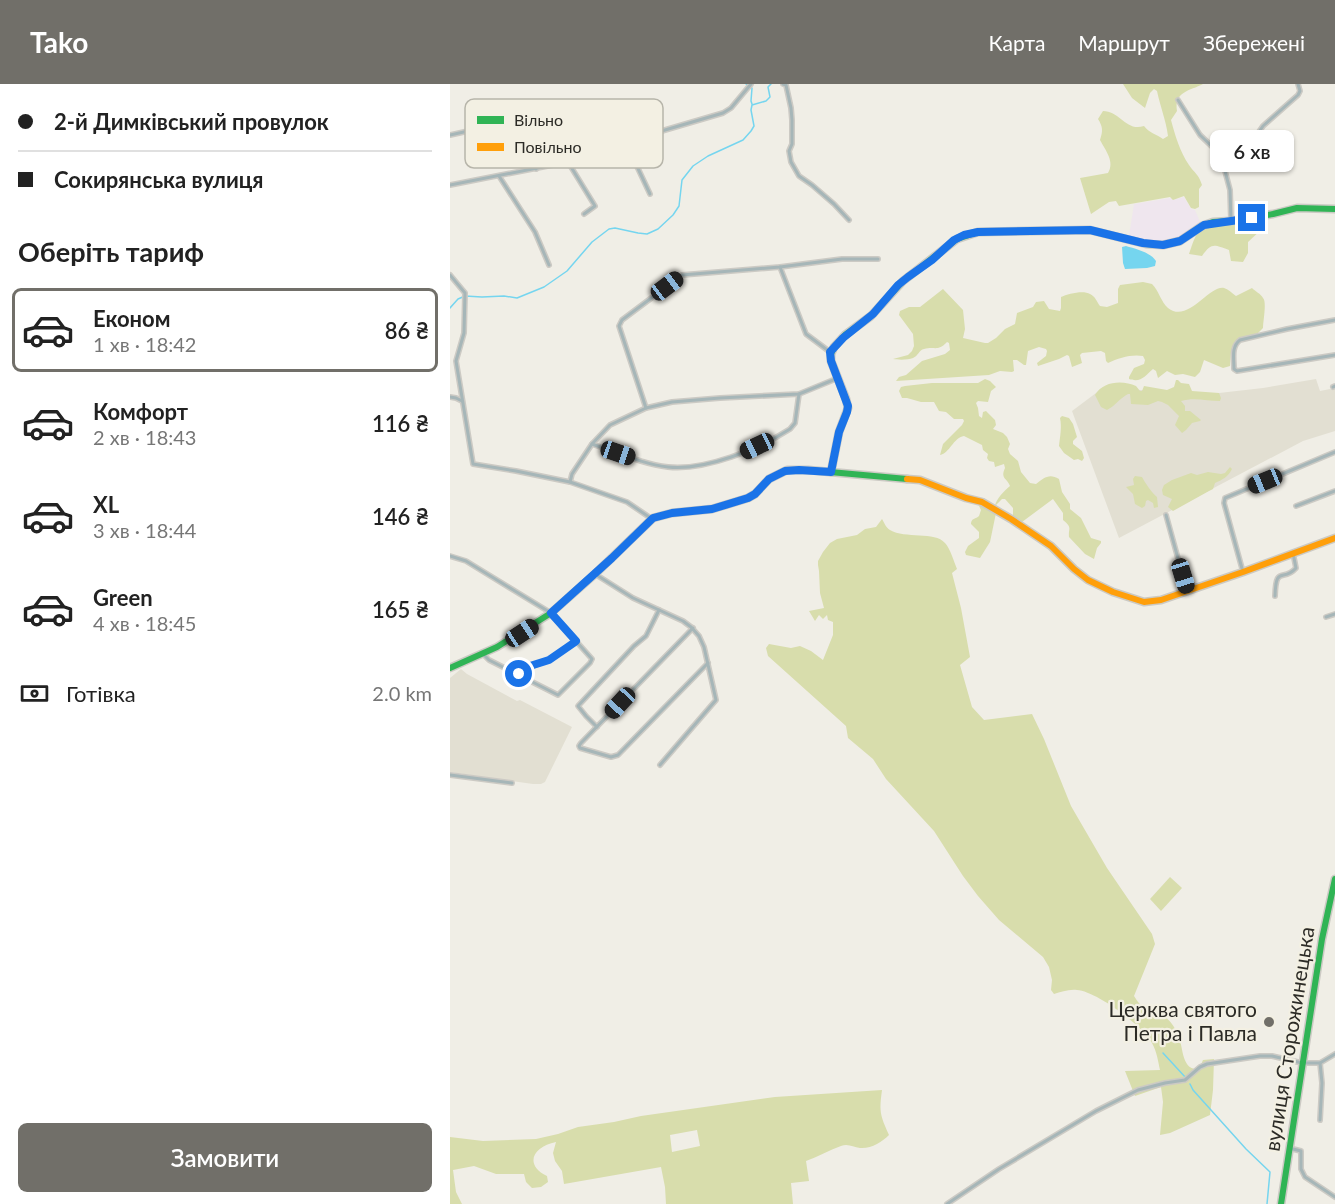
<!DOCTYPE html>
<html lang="uk">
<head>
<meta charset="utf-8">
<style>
	:root { --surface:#fff; --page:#f2f2f2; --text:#222; --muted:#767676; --line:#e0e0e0; --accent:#716f69 }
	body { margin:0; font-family:Lato,sans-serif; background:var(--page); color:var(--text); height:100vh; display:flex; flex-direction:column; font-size:22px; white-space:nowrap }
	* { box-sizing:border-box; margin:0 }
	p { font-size:20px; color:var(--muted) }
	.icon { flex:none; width:33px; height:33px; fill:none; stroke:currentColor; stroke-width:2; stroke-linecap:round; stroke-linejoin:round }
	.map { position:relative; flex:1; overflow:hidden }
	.panel { display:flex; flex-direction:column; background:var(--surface); width:450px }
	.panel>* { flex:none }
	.guide { display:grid; align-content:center; height:132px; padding:0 18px; background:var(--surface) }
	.end { position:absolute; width:27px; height:27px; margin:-14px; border:8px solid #1a73e8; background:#fff; box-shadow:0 0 0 3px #fff }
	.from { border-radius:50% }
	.bubble { position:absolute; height:42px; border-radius:9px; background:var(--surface); box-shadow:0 2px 4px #0004; font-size:20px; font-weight:600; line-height:42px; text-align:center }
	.car { position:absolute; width:18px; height:36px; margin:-18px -9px; border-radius:8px; box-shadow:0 0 4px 2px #0007; background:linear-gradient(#222 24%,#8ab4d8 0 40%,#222 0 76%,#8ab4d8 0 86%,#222 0) }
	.guide b { display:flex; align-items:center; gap:21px; height:57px; font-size:22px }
	.guide b+b { border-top:2px solid var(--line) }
	.guide i { width:15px; height:15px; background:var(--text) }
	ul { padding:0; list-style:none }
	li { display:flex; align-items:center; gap:18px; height:84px; margin:0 12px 9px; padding:0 6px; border:3px solid transparent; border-radius:9px }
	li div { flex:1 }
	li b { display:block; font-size:22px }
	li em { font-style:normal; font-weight:600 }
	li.selected { border-color:var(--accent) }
	li>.icon { width:54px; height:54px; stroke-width:1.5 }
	h2 { padding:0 18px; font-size:27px; line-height:72px }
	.pay { display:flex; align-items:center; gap:15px; height:66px; padding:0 18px; font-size:22px }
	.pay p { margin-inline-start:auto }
	.action { display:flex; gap:12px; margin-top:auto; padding:12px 18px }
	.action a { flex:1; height:69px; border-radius:9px; background:var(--accent); color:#fff; font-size:24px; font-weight:600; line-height:69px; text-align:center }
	header { display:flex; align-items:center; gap:36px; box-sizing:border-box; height:84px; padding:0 30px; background:var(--accent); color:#fff }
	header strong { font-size:28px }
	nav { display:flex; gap:33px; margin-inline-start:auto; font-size:21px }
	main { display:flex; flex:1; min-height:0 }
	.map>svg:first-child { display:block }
	.built { fill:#e2dfd2 }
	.education { fill:#efe6ee }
	.green { fill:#d8ddac; fill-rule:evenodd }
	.water { fill:#75d5ef }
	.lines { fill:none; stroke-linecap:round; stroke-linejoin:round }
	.stream { stroke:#75d5ef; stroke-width:1.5 }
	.street-casing { stroke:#cccac4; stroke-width:6 }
	.fast-casing { stroke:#cccac4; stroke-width:9 }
	.slow-casing { stroke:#cccac4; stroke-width:9 }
	.street { stroke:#a6b6b8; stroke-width:3 }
	.fast { stroke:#30b455; stroke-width:6 }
	.slow { stroke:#ff9f0a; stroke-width:6 }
	.route { stroke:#1a73e8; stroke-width:8 }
	.poi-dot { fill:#716f69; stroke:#f3f0e3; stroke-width:2 }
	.labels { text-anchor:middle; stroke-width:4.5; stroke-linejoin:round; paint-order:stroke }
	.poi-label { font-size:21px; fill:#2c2b26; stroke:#f3f0e3; text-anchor:end }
	.street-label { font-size:21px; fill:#2c2b26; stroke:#f3f0e3 }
	.key { fill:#f3f0e3; stroke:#b7b5aa; stroke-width:1.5 }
	.key-label { font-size:16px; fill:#2c2b26 }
</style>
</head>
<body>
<header>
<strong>Tako</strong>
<nav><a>Карта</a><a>Маршрут</a><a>Збережені</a></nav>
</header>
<main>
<section class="panel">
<div class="guide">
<b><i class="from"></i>2-й Димківський провулок</b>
<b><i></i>Сокирянська вулиця</b>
</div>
<h2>Оберіть тариф</h2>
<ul>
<li class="selected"><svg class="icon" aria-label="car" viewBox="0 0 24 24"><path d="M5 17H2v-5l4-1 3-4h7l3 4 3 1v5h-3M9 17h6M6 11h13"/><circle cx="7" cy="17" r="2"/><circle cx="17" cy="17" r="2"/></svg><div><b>Економ</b><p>1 хв · 18:42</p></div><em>86 ₴</em></li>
<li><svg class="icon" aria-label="car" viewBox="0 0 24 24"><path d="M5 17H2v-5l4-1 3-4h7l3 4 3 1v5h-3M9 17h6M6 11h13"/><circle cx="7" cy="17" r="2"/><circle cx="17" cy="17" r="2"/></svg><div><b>Комфорт</b><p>2 хв · 18:43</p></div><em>116 ₴</em></li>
<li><svg class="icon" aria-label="car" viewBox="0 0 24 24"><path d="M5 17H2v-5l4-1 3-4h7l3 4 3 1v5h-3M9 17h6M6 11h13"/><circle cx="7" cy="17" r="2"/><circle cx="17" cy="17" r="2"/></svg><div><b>XL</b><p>3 хв · 18:44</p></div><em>146 ₴</em></li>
<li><svg class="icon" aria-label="car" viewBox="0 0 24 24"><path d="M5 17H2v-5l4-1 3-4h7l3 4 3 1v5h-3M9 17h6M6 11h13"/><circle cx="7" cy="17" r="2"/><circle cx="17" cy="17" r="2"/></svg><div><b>Green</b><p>4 хв · 18:45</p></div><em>165 ₴</em></li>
</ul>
<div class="pay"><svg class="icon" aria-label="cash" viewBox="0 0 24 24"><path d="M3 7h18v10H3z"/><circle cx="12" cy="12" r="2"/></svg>Готівка<p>2.0 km</p></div>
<div class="action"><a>Замовити</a></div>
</section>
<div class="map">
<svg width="885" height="1120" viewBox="0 0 885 1120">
	<rect width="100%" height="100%" fill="#f0eee6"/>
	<!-- built -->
	<g class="built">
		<polygon points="866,295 870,307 885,304 885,347 853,357 669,454 622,327 654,303 703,307 757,314 769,309 813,304"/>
		<polygon points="11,585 17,590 67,617 70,616 122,643 95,698 91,700 83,700 0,688 0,594"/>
	</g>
	<!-- education -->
	<polygon class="education" points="734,113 741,125 745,126 751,140 731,153 717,158 705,158 679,152 684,120 720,114 723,116"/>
	<!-- green -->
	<g class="green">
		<path d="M673,0H753C740,7 724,7 727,27L721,36C725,51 730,68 739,81C745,90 748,89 752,101L749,105V123L745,125L741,124L734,112L723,116L720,113L669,122L666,117L659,118L641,130L630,94L658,89C665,78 656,67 650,56C653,47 653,43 648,35L653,27C670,27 676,48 694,42C699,49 706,50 713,55L718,52C716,36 710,22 707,7L704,5L700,9L695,24L682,14Z"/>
		<path d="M807,134L814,142L813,144L798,158V169L793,178L781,177L779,166C764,161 762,158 752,172L739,170C741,164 744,154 748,148C755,139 795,136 807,134Z"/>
		<path d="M693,198L702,200C709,207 711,218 718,224C738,240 759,201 774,204C778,205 782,209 786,212L802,204C805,207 811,210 813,214C817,218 813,237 813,244L808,249L787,257L781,268L780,282L773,284L754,276L750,288L745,293L733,290L725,291L717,287L708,294L706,287L703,285C695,292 691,299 679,295V293L684,284L694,280L695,276L693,272C681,270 669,274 658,279L656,277L655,269L651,267L632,269L630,271L632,279L622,283L619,272L617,271L609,275L588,282L587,279L596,272L597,267L596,265L589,263L578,267L576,281H574L567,276H563L564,287L562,288L550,287L539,291L446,297L449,293L456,291L472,277L495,270L500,266L499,259L497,258C488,268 485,262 474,265C469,266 468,272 463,274C458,276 449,276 443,275L458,271L462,267L464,262L463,250L449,231L450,227L459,223H470L493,205L513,226L515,245L513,254L535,259H538L546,254L555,245L565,240L567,229L583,223L586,218L594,217L599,225L610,227L611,224V213C618,210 633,206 640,210C645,212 647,218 650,222L657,223L668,219V205L670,201Z"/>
		<path d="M535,295L540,297L546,303L541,307L538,318L528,317L526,319L528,324L529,332L532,334L533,328L536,327L545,336L546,341L543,345L553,349L557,353L560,360L558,365L560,370L568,377L571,388L580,399L586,400C594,394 599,389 609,395L612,408L620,420V425L631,434L641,454L651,457V459L647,464L644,475L635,470L619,453C618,444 623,444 613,436V429L603,415L572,438L563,433V424L555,415H552L545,422C546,415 554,407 560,402C557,394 550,395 555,384L554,380L545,383L544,378L539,377L537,374L538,370L533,366L532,361L514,352C503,354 500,369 490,371L493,360L512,341L514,337L513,335H504L496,328L489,327L484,318H471L457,314H452L449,307L451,303L455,302L482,299H528Z"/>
		<path d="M728,296L731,299L739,300L742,307L769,309L771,314L770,317C757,317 744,313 731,317L735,322V327H740L751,336L750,337L742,339L736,346L732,349L725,341L729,332L718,321L712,318L708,317L698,321L681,320L680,310H678C670,314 665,322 657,326L651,323L645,311C653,297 673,296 686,302L690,307H692L694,302L717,306L724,303L726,296Z"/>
		<path d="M612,332L619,334L623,340L627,353L623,357V360L632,367L634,374L632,377L628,375L624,376L614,369L609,362C610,353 612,343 610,334Z"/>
		<path d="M780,383L782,385C778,393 772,396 765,399L763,405L759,407L723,427L718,423L722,415L713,411L712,406L714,401L722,396L741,389L747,391L758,388L771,390L775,389Z"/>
		<path d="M685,392L692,393C696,400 701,408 707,413L708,423L704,424L703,419L698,416L696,417L695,422L692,424L685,420L683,410L676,403L684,401L683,395Z"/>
		<path d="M531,420H534L546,429L540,458L530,474L516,471L515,468L518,462L529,454V448L521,440C521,434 526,435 529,432L531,426L529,422Z"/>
		<path d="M432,435C434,438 436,444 440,446C455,455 485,447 495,459C500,464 504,478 507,485L502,489L511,524L520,573L510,581L522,623L534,636L582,630L594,655L621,722L657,784L702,850L705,860L684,912C689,920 693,925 702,928C706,930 711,930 715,933C720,936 724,943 727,948C734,960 730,987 749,985L753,976L764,975L763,1006L760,1031L720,1049L710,1051L713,1018L711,1003L685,1012L675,987L710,986C708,977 707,968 702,959C693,942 646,907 627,906C619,905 611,908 604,910L601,906L602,896L599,883L593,873L549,836L528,812L513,792L484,747L436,695L423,675L398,654L396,642L318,572L316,564L319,560L341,564L350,562L361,567L373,576L383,551V538L378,536L377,531L373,535L369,531L365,537L359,527L374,524L370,509L369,487L368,481V477L373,468L380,459L387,455L407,451L415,445L426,443Z"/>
		<polygon points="720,793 732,804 711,827 700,815"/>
		<path d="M432,1006C429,1028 430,1031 439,1051C432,1058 421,1065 410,1064C403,1063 398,1059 391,1062C379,1066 368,1073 356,1077L359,1097L341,1099L343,1120H216L215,1103L211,1083L114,1100L112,1087L105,1077L103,1069L106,1058C84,1062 73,1080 97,1092L98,1098L91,1103L82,1104L76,1098L74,1090H46L24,1082L3,1086L6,1108L12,1120H0V1053L33,1057L86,1055L108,1050L128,1043L164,1038L191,1032L325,1013ZM247,1046L250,1062L222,1068L220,1051Z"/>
	</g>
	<!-- water -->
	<path class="water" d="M676,162C686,165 700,168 706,177L705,182L697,184L675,185L673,179L672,163Z"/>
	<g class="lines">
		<!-- stream -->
		<g class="stream">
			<polyline points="296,0 302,4 301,17 302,20"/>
			<polyline points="0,224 8,215 15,212 32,213 54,212 67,214 94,203 117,187 142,158 159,145 165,144 188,149 197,150 208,145 223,131 229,122 232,96 243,82 258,72 293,56 301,47 304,42 301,26 302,21 316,17 320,13 318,3 321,0"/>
			<polyline points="713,969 736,994"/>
			<polyline points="740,1000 743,1006 796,1065 820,1088 817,1120"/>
		</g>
		<defs>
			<g id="street">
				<polyline points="333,0 336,1 341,24 342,36 342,60 339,67 341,78 349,92 362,101 384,120 399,136"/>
				<polyline points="728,16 750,51 775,75 775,87 780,106 781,137"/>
				<polyline points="81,45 86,85"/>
				<path d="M0,51L72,35C78,36 80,39 81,45L154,36"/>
				<polyline points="176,59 200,110"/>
				<polyline points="775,75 791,68 800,61 813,42 848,11 850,7 848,0"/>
				<polyline points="118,78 145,122 134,130"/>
				<polyline points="49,92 85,148 99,181"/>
				<polyline points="0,101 118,78 176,59 198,51 273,29 281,24 301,0"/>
				<polyline points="330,183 356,250 380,268"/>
				<polyline points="0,191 15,209 14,249 6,277 23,380 66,387 120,398 177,418 202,435"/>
				<path d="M885,236L837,245L790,256C781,263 784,274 784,285L787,287L885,271"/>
				<polyline points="883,303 885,302"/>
				<polyline points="0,313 6,314 12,317"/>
				<polyline points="196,324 169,242 172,236 232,191 330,183 392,175 428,175"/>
				<path d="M142,360C167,368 192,380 218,383C255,387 309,365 340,345L345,339L349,310"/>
				<polyline points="120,398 122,390 142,360 160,341 196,324 222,318 270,314 349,310 388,294"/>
				<polyline points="846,422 885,407"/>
				<polyline points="716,431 737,507"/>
				<polyline points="0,472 16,477 101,529 142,575 140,579 108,611 39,576 33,570"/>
				<polyline points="793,488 774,419 775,414 885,368"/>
				<polyline points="145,490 183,514 233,537 241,543 249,552 254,563 266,616 210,681"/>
				<path d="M825,512C826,480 833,499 846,484L843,469"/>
				<polyline points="876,533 885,530"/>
				<polyline points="243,544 131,659 129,662 130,664 161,673 168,671 258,579"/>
				<polyline points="69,590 80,583 99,576 126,557"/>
				<polyline points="147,643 136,632 128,622 184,562 196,552 209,526"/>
				<polyline points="0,691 62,699"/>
				<polyline points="870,1036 872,999 870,979"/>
				<polyline points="839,1064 851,1067 851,1085 855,1093 885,1113"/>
				<polyline points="497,1120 549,1085 646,1027 688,1006 715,999 735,996 750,983 757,980 810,972 822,972 852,979 870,979 885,970"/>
			</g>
			<g id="fast">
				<polyline points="381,388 389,348 398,324 396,315 381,277 381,270 384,263 395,251 421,232 453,197 507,155 528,148 640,146 696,160 713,161 730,157 752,142 763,138 781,137 823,130 847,124 885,125"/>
				<polyline points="0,584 47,563 101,529 145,490 203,434 222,429 262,425 298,414 305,410 319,395 337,386 358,386 457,395"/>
				<polyline points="831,1120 872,855 885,795"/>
			</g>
			<polyline id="slow" points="457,395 470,396 516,414 532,418 561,435 601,462 624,485 638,496 663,508 694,518 711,516 793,488 885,454"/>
		</defs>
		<!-- street casing -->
		<use href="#street" class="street-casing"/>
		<!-- fast casing -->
		<use href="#fast" class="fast-casing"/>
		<!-- slow casing -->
		<use href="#slow" class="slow-casing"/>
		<!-- street -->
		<use href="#street" class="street"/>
		<!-- fast -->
		<use href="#fast" class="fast"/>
		<!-- slow -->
		<use href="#slow" class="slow"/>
	</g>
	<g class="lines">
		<!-- route -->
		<polyline class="route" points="69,590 80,582 99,576 125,558 126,557 101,529 162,474 203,434 222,429 262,425 298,414 305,410 319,395 335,387 349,386 381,388 389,348 397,328 398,322 381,277 380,268 393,254 423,230 448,201 458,193 482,176 504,156 514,151 528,148 640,146 693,159 713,161 730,157 754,141 802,134"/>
	</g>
	<!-- markers -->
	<circle class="poi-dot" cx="819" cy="938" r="6"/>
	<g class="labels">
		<!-- poi labels -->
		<g class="poi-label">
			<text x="807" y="933">Церква святого<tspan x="807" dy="24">Петра і Павла</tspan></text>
		</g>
		<!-- street labels -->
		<g class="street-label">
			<text transform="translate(840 955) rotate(-81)" y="7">вулиця Сторожинецька</text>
		</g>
	</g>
	<!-- legend -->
	<rect x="15" y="15" width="198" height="69" rx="9" class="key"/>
	<rect x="27" y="32" width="27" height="8" fill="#30b455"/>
	<rect x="27" y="59" width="27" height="8" fill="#ff9f0a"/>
	<g class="key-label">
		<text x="64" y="42">Вільно</text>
		<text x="64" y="69">Повільно</text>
	</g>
</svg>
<i class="end from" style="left:69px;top:590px"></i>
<i class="end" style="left:802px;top:134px"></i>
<div class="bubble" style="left:760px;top:46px;width:84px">6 хв</div>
<i class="car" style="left:217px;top:202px;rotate:53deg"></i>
<i class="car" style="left:307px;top:362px;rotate:245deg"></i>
<i class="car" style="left:168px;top:369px;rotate:109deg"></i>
<i class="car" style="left:815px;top:397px;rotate:248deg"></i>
<i class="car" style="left:733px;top:492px;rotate:163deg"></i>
<i class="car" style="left:72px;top:549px;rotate:57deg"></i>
<i class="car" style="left:170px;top:619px;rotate:223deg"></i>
</div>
</main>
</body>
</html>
